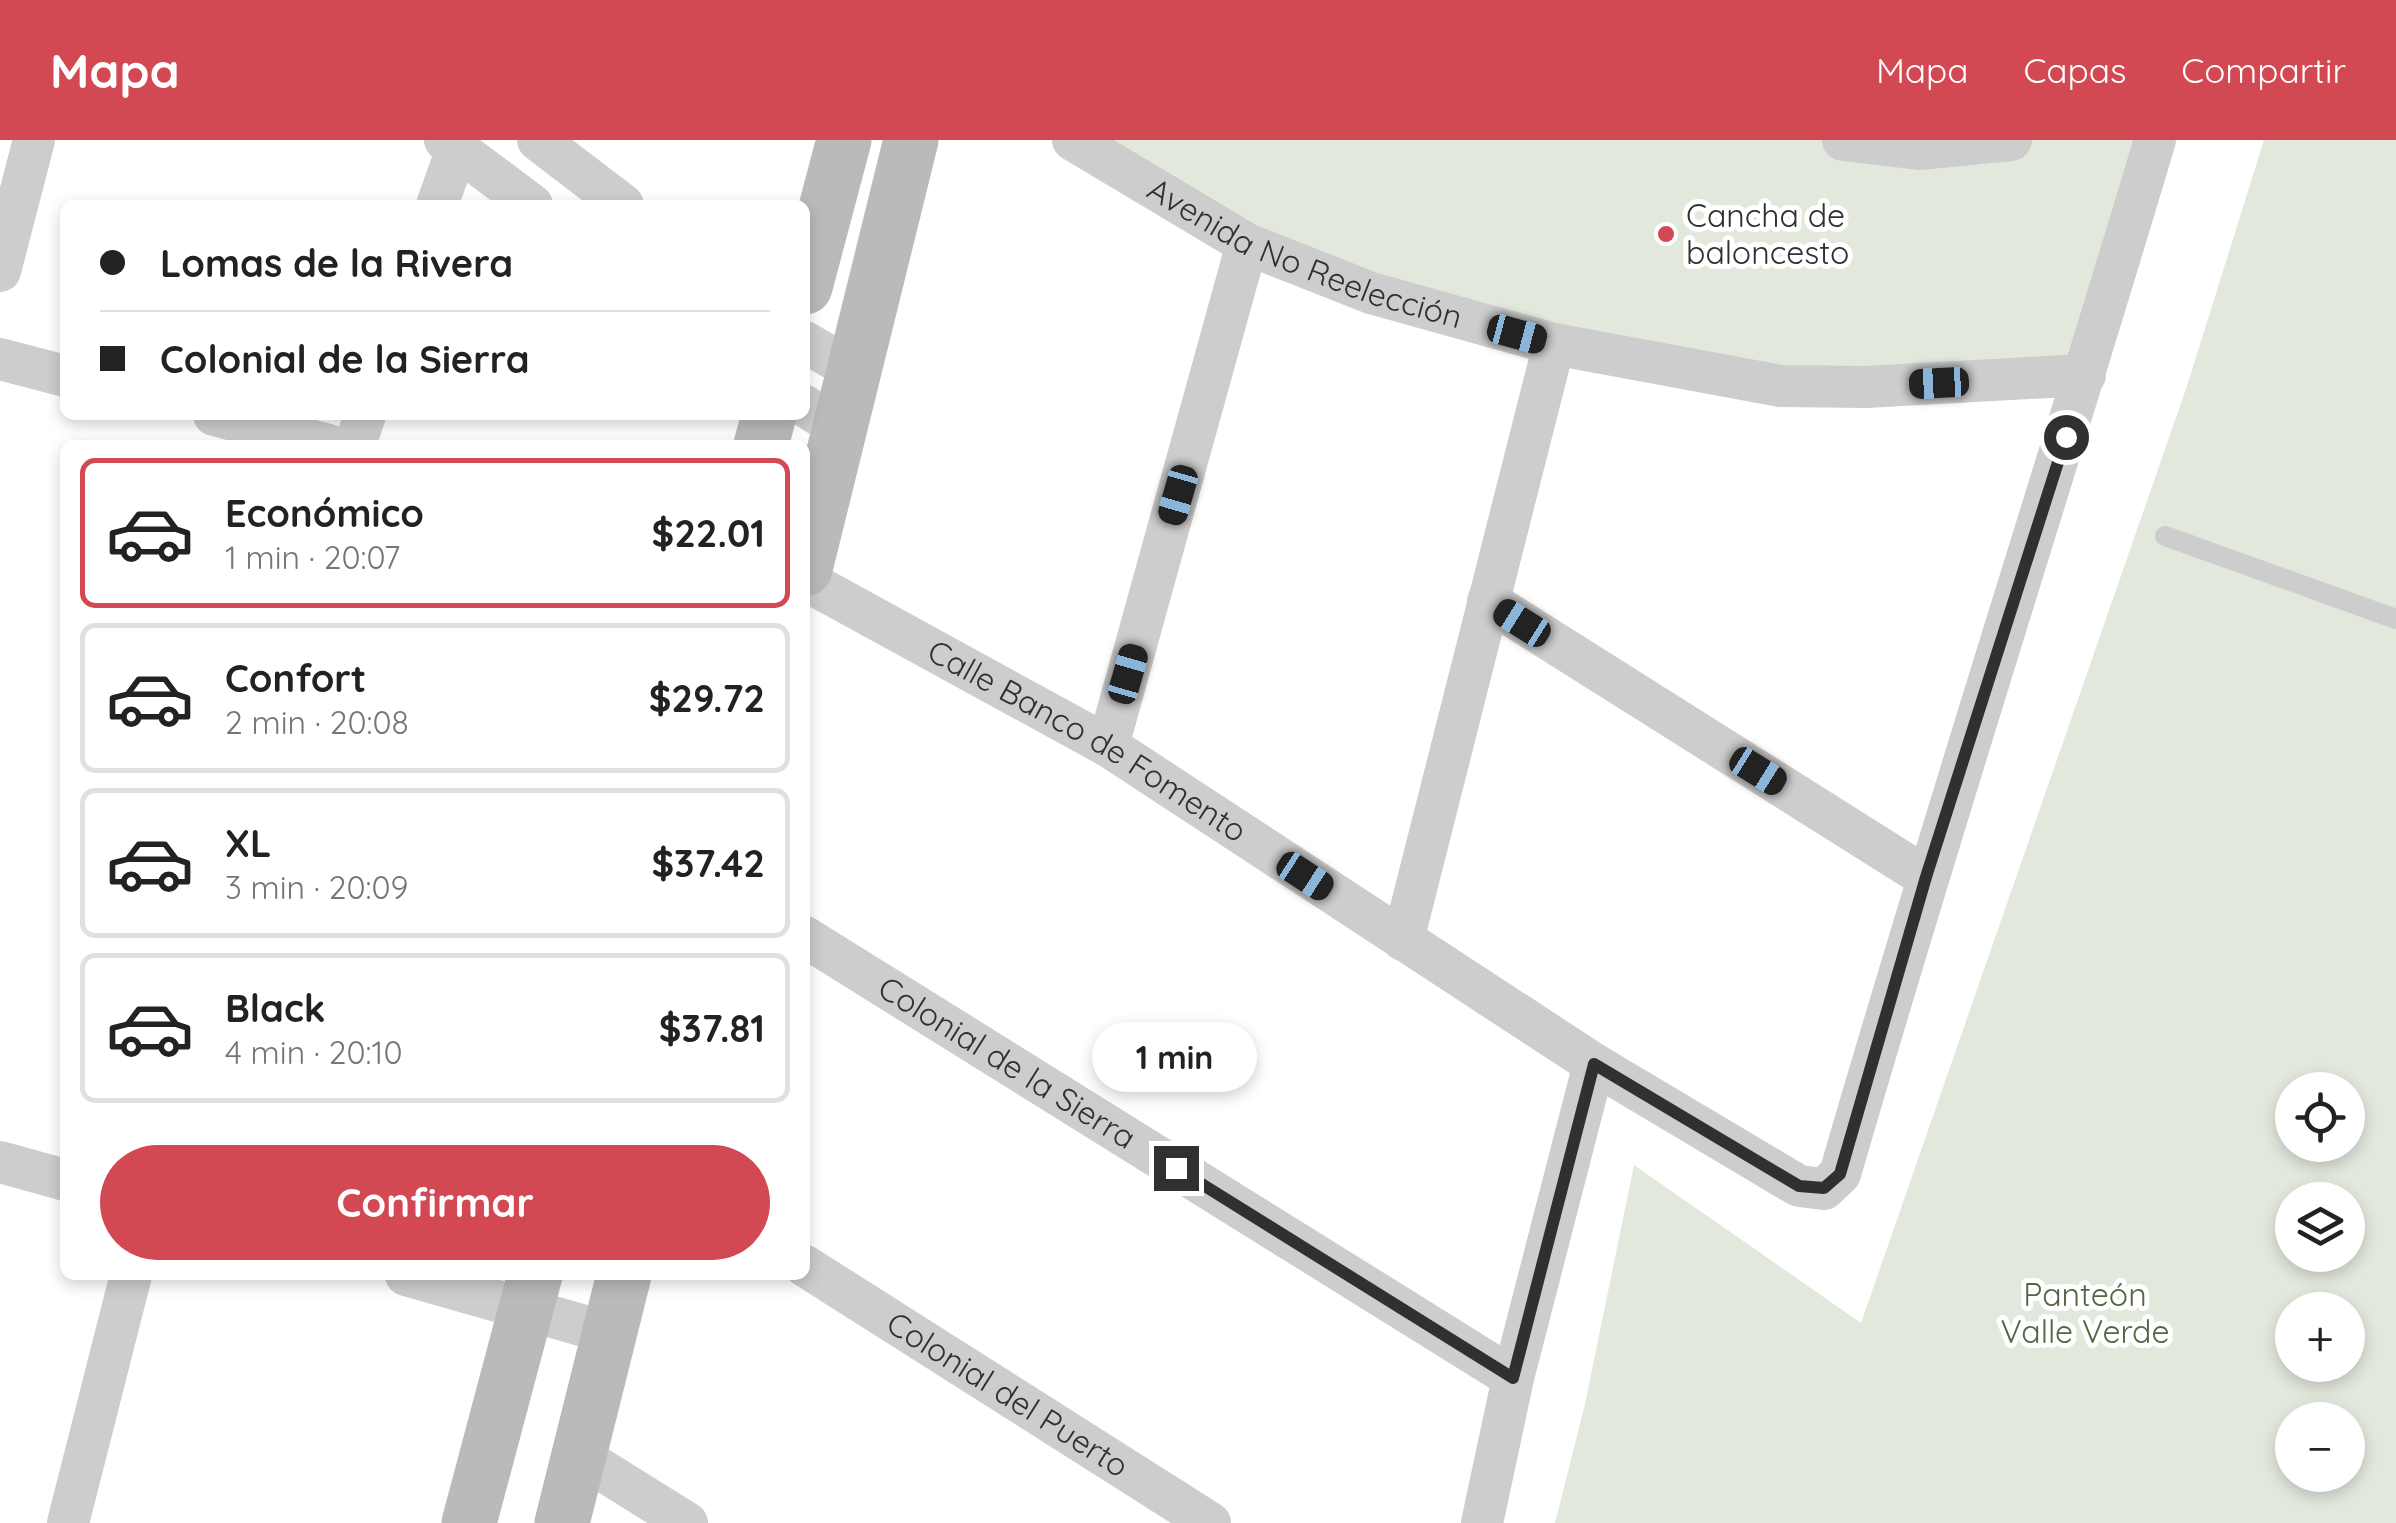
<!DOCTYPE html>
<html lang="es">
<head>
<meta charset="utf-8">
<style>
	:root { --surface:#fff; --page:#f6f6f6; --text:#222; --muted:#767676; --line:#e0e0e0; --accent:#d24853 }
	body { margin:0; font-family:Quicksand,sans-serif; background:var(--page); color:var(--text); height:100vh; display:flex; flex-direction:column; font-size:38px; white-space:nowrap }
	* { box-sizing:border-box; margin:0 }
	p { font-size:32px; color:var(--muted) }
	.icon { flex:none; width:55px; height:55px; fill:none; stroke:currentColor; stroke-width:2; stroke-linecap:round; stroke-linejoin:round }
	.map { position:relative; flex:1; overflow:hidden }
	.panel { position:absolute; left:60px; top:300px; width:750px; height:840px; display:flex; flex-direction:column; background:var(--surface); border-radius:15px; box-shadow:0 5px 15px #0003 }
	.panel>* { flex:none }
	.banner { position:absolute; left:60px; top:60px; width:750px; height:220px; border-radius:15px; box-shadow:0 5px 15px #0003; display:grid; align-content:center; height:220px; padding:0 40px; background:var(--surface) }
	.tools { position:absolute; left:2275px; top:932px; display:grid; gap:20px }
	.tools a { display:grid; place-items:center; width:90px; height:90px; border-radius:50%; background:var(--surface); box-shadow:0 5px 15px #0003; font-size:50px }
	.end { position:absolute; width:45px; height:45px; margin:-22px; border:12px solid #303030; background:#fff; box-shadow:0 0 0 5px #fff }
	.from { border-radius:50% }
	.bubble { position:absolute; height:70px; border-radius:35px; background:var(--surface); box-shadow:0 5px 15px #0003; font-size:32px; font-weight:700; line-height:70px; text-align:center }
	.car { position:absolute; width:30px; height:60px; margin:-30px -15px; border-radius:12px; box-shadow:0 0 8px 2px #0007; background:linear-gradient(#222 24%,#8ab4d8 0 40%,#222 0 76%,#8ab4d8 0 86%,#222 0) }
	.banner b { display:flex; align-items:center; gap:35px; height:95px; font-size:38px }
	.banner b+b { border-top:2px solid var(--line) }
	.banner i { width:25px; height:25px; background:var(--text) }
	ul { padding:18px 0 0; list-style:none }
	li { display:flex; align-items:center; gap:30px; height:150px; margin:0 20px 15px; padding:0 20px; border:5px solid var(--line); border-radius:15px }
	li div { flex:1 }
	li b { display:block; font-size:38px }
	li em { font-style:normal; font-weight:700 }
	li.on { border-color:var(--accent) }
	li>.icon { width:90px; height:90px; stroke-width:1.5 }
	.cta { display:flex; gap:20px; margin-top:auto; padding:20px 40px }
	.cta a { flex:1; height:115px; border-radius:60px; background:var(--accent); color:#fff; font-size:40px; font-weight:700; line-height:115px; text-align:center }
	header { display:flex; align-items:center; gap:60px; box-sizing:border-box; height:140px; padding:0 50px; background:var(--accent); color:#fff }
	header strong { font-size:48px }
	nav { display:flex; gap:55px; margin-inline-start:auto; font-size:35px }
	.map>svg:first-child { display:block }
	.green { fill:#e3e8dd; fill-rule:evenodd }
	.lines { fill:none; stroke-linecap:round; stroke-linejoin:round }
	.lane { stroke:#cdcdcd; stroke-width:20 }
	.street { stroke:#cdcdcd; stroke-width:42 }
	.secondary { stroke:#bababa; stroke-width:55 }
	.route { stroke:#303030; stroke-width:12 }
	.poi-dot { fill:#d24853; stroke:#fff; stroke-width:4 }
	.labels { text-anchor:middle; stroke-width:10; stroke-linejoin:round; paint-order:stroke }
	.poi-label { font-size:32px; fill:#303030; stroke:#fff; text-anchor:start }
	.street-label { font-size:32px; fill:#303030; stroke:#fff }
	.park-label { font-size:32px; fill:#546742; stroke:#fff }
</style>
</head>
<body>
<header>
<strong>Mapa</strong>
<nav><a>Mapa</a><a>Capas</a><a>Compartir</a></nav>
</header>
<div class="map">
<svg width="2396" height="1383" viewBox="0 0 2396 1383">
	<rect width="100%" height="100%" fill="#fff"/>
	<!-- green -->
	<g class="green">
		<polygon points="1073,0 2155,0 2085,235 1781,246 1247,104"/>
		<path d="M2264,0H2396V1383H1555L1585,1264L1634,1025L1861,1183L2187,246ZM2292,950H2348V1005H2292ZM2292,1060H2348V1115H2292ZM2292,1170H2348V1225H2292ZM2292,1280H2348V1335H2292Z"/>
	</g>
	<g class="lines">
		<!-- lane -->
		<polyline class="lane" points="2165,396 2396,479"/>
		<!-- street -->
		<g class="street">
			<polyline points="445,0 532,65"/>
			<polyline points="538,0 623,65"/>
			<path id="s1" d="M1073,0L1247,104L1371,153L1554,204L1781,246L1866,247L2085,235"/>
			<polyline points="1843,0 1919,9 2011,0"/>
			<polyline points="437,65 457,9"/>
			<polyline points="0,131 34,0"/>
			<polyline points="805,202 854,231"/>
			<polyline points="0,219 65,236"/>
			<polyline points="805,266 840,289"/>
			<polyline points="214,275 329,305"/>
			<polyline points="355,305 365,275"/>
			<path id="s2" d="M805,440L1108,606L1594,924L1799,1046L1824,1049L1840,1034C1940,688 2052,345 2155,0"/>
			<polyline points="1488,461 1926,737"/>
			<polyline points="1108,606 1247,104"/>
			<path id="s3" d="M805,797L1513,1238"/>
			<polyline points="1403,800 1554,204"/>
			<polyline points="0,1022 65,1040"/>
			<path id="s4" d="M805,1126L1210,1383"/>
			<polyline points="406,1135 609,1193"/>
			<polyline points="578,1315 687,1383"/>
			<polyline points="68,1383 131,1135"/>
			<polyline points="1482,1383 1513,1238 1594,924"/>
		</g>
		<!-- secondary -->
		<g class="secondary">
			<polyline points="805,147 844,0"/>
			<polyline points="761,305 769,275"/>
			<polyline points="805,429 911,0"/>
			<polyline points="469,1383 535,1135"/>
			<polyline points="562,1383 624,1135"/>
		</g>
	</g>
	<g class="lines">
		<!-- route -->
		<polyline class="route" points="1176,1028 1513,1238 1594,924 1799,1046 1824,1048 1840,1034 1926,737 2066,297"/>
	</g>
	<!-- markers -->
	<circle class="poi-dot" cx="1666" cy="94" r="10"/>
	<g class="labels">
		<!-- poi labels -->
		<g class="poi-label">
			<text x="1686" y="87">Cancha de<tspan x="1686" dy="37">baloncesto</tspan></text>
		</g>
		<!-- street labels -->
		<g class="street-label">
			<text dy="11" stroke="none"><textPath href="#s1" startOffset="260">Avenida No Reelección</textPath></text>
			<text dy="11" stroke="none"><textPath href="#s2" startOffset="325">Calle Banco de Fomento</textPath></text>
			<text dy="11" stroke="none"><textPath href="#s3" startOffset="238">Colonial de la Sierra</textPath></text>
			<text dy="11" stroke="none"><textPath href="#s4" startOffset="240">Colonial del Puerto</textPath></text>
		</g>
		<!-- park labels -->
		<g class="park-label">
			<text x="2085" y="1166">Panteón<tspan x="2085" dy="37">Valle Verde</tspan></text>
		</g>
	</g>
</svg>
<div class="tools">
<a><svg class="icon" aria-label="locate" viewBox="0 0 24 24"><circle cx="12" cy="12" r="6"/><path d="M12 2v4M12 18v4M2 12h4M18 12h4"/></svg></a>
<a><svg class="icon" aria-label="layers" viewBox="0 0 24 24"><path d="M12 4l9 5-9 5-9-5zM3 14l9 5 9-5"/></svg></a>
<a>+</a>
<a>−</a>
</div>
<i class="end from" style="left:2066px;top:297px"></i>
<i class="end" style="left:1176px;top:1028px"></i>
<div class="bubble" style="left:1092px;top:882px;width:165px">1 min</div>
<i class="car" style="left:1517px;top:194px;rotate:105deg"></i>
<i class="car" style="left:1939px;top:243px;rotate:267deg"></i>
<i class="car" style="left:1178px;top:355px;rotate:196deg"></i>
<i class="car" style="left:1522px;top:483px;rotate:302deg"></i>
<i class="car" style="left:1128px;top:534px;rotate:16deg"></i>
<i class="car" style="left:1758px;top:631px;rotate:122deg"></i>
<i class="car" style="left:1305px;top:736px;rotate:123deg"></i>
<div class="banner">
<b><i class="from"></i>Lomas de la Rivera</b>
<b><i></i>Colonial de la Sierra</b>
</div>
<section class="panel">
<ul>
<li class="on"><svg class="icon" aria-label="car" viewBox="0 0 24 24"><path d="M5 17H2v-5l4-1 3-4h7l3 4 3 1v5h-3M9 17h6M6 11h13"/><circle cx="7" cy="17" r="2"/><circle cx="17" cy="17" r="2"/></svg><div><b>Económico</b><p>1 min · 20:07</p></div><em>$22.01</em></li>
<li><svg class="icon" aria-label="car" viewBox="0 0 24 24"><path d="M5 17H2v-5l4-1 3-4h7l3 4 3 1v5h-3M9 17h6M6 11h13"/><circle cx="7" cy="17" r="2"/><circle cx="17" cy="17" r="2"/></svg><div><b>Confort</b><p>2 min · 20:08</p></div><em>$29.72</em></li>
<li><svg class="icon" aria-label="car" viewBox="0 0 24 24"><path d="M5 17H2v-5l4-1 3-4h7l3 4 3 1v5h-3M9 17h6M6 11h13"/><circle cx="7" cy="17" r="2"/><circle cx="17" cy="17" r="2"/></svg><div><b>XL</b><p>3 min · 20:09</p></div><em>$37.42</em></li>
<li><svg class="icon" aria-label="car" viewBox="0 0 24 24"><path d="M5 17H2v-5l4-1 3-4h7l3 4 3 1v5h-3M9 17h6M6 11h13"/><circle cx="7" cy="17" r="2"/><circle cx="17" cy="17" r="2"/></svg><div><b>Black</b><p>4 min · 20:10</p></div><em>$37.81</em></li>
</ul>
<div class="cta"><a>Confirmar</a></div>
</section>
</div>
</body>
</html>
